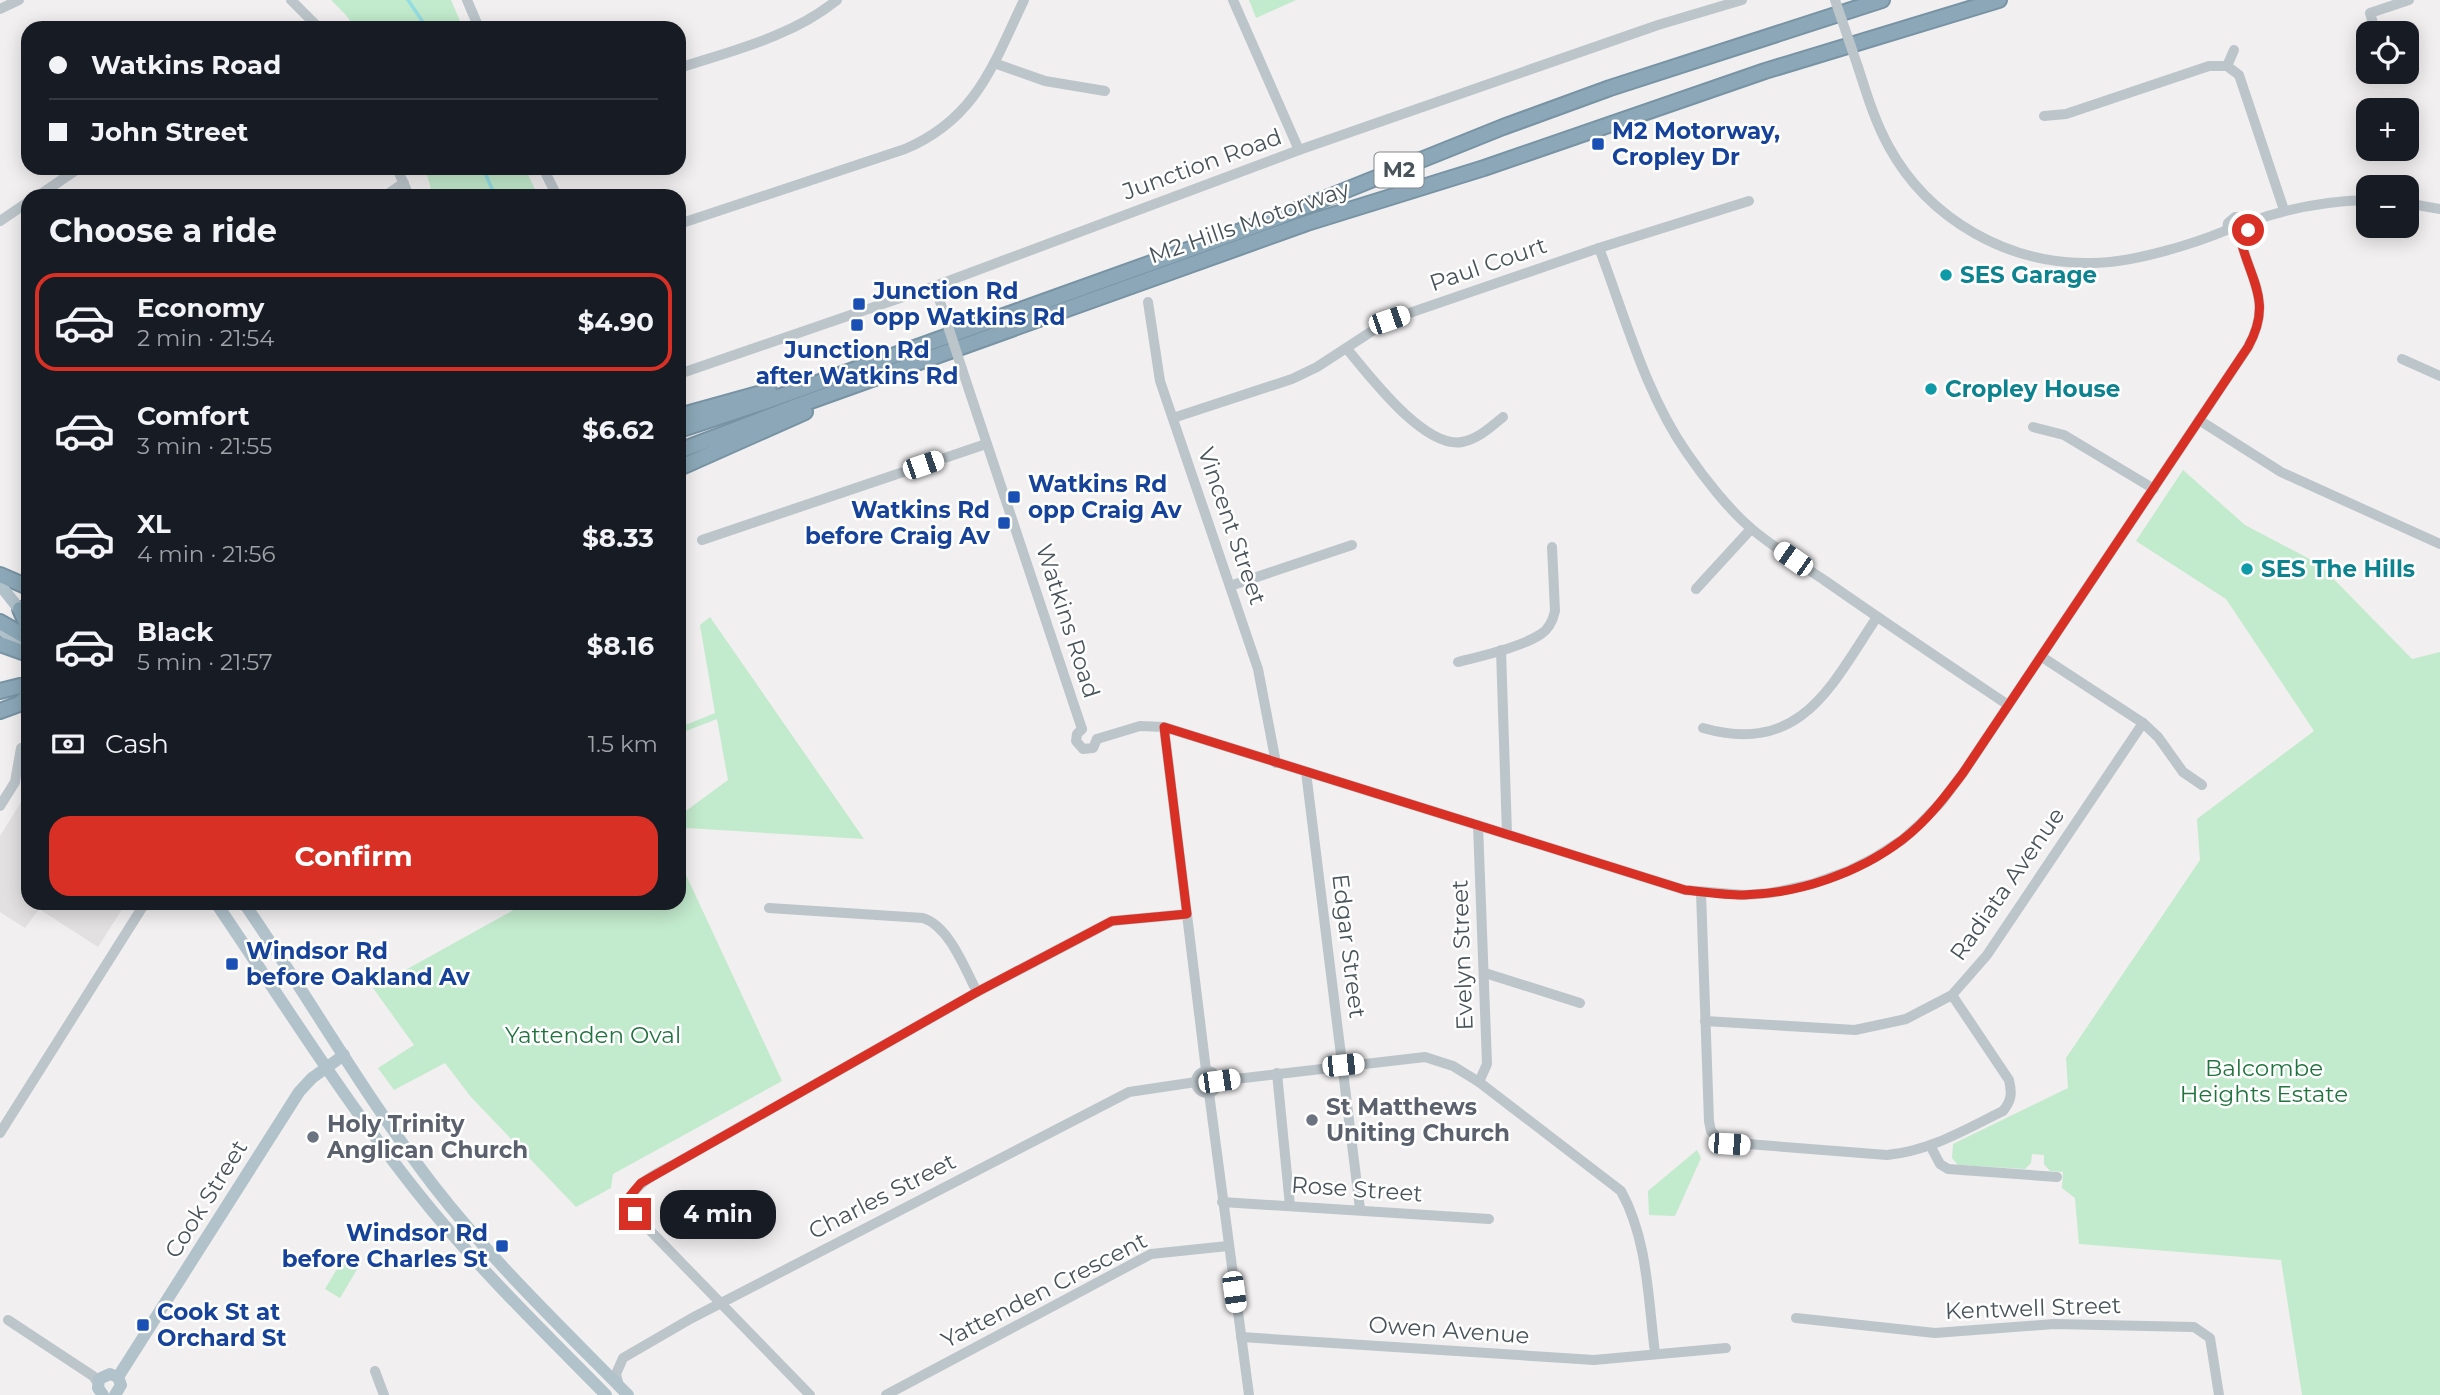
<!DOCTYPE html>
<html lang="en">
<head>
<meta charset="utf-8">
<style>
	:root { --surface:#171b24; --page:#242831; --text:#f1f3f6; --muted:#9ea1a6; --line:#363941; --accent:#d93025 }
	body { margin:0; font-family:Montserrat,sans-serif; background:var(--page); color:var(--text); height:100vh; display:flex; flex-direction:column; font-size:26px; white-space:nowrap }
	* { box-sizing:border-box; margin:0 }
	p { font-size:23px; color:var(--muted) }
	.icon { flex:none; width:38px; height:38px; fill:none; stroke:currentColor; stroke-width:2; stroke-linecap:round; stroke-linejoin:round }
	.map { position:relative; flex:1; overflow:hidden }
	.drawer { position:absolute; left:21px; top:189px; width:665px; height:721px; display:flex; flex-direction:column; background:var(--surface); border-radius:21px; box-shadow:0 4px 18px #0003 }
	.drawer>* { flex:none }
	.banner { position:absolute; left:21px; top:21px; width:665px; height:154px; border-radius:21px; box-shadow:0 4px 18px #0003; display:grid; align-content:center; height:154px; padding:0 28px; background:var(--surface) }
	.tools { position:absolute; left:2356px; top:21px; display:grid; gap:14px }
	.tools a { display:grid; place-items:center; width:63px; height:63px; border-radius:14px; background:var(--surface); box-shadow:0 4px 18px #0003; font-size:35px }
	.end { position:absolute; width:32px; height:32px; margin:-16px; border:9px solid #d93025; background:#fff; box-shadow:0 0 0 4px #fff }
	.from { border-radius:50% }
	.bubble { position:absolute; height:49px; border-radius:21px; background:var(--surface); box-shadow:0 4px 18px #0003; font-size:23px; font-weight:700; line-height:49px; text-align:center }
	.car { position:absolute; width:21px; height:42px; margin:-21px -10px; border-radius:9px; box-shadow:0 0 5px 2px #0007; background:linear-gradient(#fff 24%,#345 0 40%,#fff 0 76%,#345 0 86%,#fff 0) }
	.banner b { display:flex; align-items:center; gap:24px; height:66px; font-size:26px }
	.banner b+b { border-top:2px solid var(--line) }
	.banner i { width:18px; height:18px; background:var(--text) }
	ul { padding:0; list-style:none }
	li { display:flex; align-items:center; gap:21px; height:98px; margin:0 14px 10px; padding:0 14px; border:4px solid transparent; border-radius:21px }
	li div { flex:1 }
	li b { display:block; font-size:26px }
	li em { font-style:normal; font-weight:700 }
	li.active { border-color:var(--accent) }
	li>.icon { width:63px; height:63px; stroke-width:1.5 }
	h2 { padding:0 28px; font-size:32px; line-height:84px }
	.pay { display:flex; align-items:center; gap:18px; height:77px; padding:0 28px; font-size:26px }
	.pay p { margin-inline-start:auto }
	.button { display:flex; gap:14px; margin-top:auto; padding:14px 28px }
	.button a { flex:1; height:80px; border-radius:21px; background:var(--accent); color:#fff; font-size:28px; font-weight:700; line-height:80px; text-align:center }
	.map>svg:first-child { display:block }
	.education { fill:#e2e0e0 }
	.green { fill:#c2eacc }
	.lines { fill:none; stroke-linecap:round; stroke-linejoin:round }
	.stream { stroke:#93dde3; stroke-width:3.5 }
	.highway-casing { stroke:#7793a4; stroke-width:18 }
	.minor { stroke:#bcc5ca; stroke-width:10 }
	.major { stroke:#b1c2cb; stroke-width:12 }
	.highway { stroke:#8ca8b8; stroke-width:14 }
	.minor-bridge { stroke:#bcc5ca; stroke-width:10 }
	.route { stroke:#d93025; stroke-width:9 }
	.transit-dot { fill:#1a4fb4; stroke:#fff; stroke-width:2.5 }
	.culture-dot { fill:#0f9aa8; stroke:#fff; stroke-width:2.5 }
	.worship-dot { fill:#6b7280; stroke:#fff; stroke-width:2.5 }
	.labels { text-anchor:middle; stroke-width:5; stroke-linejoin:round; paint-order:stroke }
	.shield { fill:#fff; stroke:#80878c; stroke-width:2 }
	.shield-label { font-size:21px; font-weight:bold; fill:#49545a }
	.transit-label { font-size:23px; font-weight:bold; fill:#164399; stroke:#fff; text-anchor:start }
	.street-label { font-size:23px; fill:#49545a; stroke:#fff }
	.culture-label { font-size:23px; font-weight:bold; fill:#0d838f; stroke:#fff; text-anchor:start }
	.park-label { font-size:23px; fill:#21743f; stroke:#fff }
	.worship-label { font-size:23px; font-weight:bold; fill:#5b616d; stroke:#fff; text-anchor:start }
</style>
</head>
<body>
<div class="map">
<svg width="2440" height="1395" viewBox="0 0 2440 1395">
	<rect width="100%" height="100%" fill="#f1efef"/>
	<!-- education -->
	<polygon class="education" points="28,791 28,903 126,903 98,947 39,909 25,928 0,912 0,836"/>
	<!-- green -->
	<g class="green">
		<polygon points="331,0 451,0 463,28 355,28 346,15"/>
		<polygon points="1249,0 1296,0 1256,18"/>
		<polygon points="425,168 525,168 538,196 433,196"/>
		<polygon points="2183,470 2245,525 2319,564 2412,659 2440,652 2440,1395 2302,1395 2281,1260 2079,1244 2075,1198 2062,1188 2063,1172 2050,1171 2044,1164 2044,1155 2032,1154 2031,1163 2025,1169 1958,1165 1952,1158 1953,1144 2068,1088 2066,1058 2200,860 2197,819 2314,731 2226,599 2136,541"/>
		<polygon points="710,617 864,839 687,828 679,840 679,816 728,780 717,719 686,731 684,723 688,724 715,713 700,625"/>
		<polygon points="679,860 782,1081 613,1174 611,1188 576,1207 471,1097 445,1063 394,1090 378,1068 414,1045 373,988 526,903 679,903"/>
		<polygon points="1697,1150 1701,1158 1675,1216 1649,1215 1648,1191"/>
		<polygon points="344,1257 359,1266 340,1298 325,1289"/>
	</g>
	<g class="lines">
		<!-- stream -->
		<g class="stream">
			<polyline points="408,0 427,28"/>
			<polyline points="483,168 495,196"/>
		</g>
		<defs>
			<g id="highway">
				<polyline points="679,416 769,391"/>
				<polyline points="679,430 767,401 1274,219 1503,127 1610,88 1882,0"/>
				<polyline points="679,451 802,404 1307,223 1484,168 1765,71 1999,0"/>
				<polyline points="679,468 805,412"/>
				<polyline points="0,575 28,587"/>
				<polyline points="20,609 28,627"/>
				<polyline points="0,622 28,638"/>
				<polyline points="0,644 28,654"/>
				<polyline points="0,691 20,686"/>
				<polyline points="0,711 19,704 28,696"/>
			</g>
		</defs>
		<!-- highway casing -->
		<use href="#highway" class="highway-casing"/>
		<!-- minor -->
		<g class="minor">
			<polyline points="291,0 319,28"/>
			<polyline points="467,0 479,28"/>
			<polyline points="1233,0 1299,150"/>
			<polyline points="0,9 19,0"/>
			<polyline points="2376,33 2370,13 2409,0"/>
			<polyline points="994,63 1045,81 1105,91"/>
			<polyline points="2227,66 2234,50"/>
			<path d="M1858,67C1867,95 1875,122 1889,147C1929,220 2009,265 2092,263C2131,263 2191,245 2227,230"/>
			<path d="M679,68C734,50 791,37 837,0"/>
			<polyline points="2044,116 2066,114 2209,66 2227,66 2239,75 2284,210"/>
			<polyline points="397,168 409,196"/>
			<polyline points="543,168 557,196"/>
			<polyline points="38,196 79,168"/>
			<polyline points="385,196 404,183"/>
			<polyline points="2406,203 2440,209"/>
			<polyline points="0,221 28,202"/>
			<path d="M2247,223C2287,208 2325,201 2368,200"/>
			<path d="M679,224L905,149C976,119 993,65 1024,0"/>
			<polyline points="2227,230 2228,223 2235,217 2242,218 2247,223"/>
			<path d="M1599,248C1625,316 1645,393 1687,453C1704,478 1730,511 1753,530C1776,549 1802,565 1827,582C1887,624 1947,664 2008,705"/>
			<polyline points="935,286 944,314"/>
			<polyline points="1148,302 1160,381 1258,669 1276,763"/>
			<path d="M1347,349C1369,375 1424,449 1462,442C1478,439 1491,427 1503,417"/>
			<polyline points="2402,359 2440,376"/>
			<polyline points="962,369 1082,729"/>
			<polyline points="679,374 935,286 1299,150 1658,25 1742,0"/>
			<polyline points="1173,418 1292,379 1317,367 1389,320 1599,248 1749,201"/>
			<polyline points="2199,420 2281,472 2440,544"/>
			<polyline points="2033,427 2064,435 2154,489"/>
			<polyline points="702,540 986,444"/>
			<polyline points="1230,586 1352,545"/>
			<polyline points="1696,589 1751,529"/>
			<polyline points="1501,650 1507,834"/>
			<polyline points="2042,657 2143,723 2158,737 2183,772 2202,785"/>
			<path d="M1458,662C1481,656 1522,647 1541,634C1549,629 1553,620 1555,611L1552,547"/>
			<polyline points="1164,727 1206,1070"/>
			<path d="M1703,728C1801,756 1831,686 1877,617"/>
			<polyline points="1082,729 1077,734 1076,741 1083,749 1093,748 1097,739"/>
			<path d="M1097,739L1140,726L1164,727L1685,890L1745,895L1770,893L1812,884L1848,871L1874,858L1902,840L1921,823L1942,801L1963,773L2248,347C2273,302 2251,282 2240,238"/>
			<polyline points="1306,772 1360,1209"/>
			<polyline points="0,806 15,782 21,748"/>
			<polyline points="1478,825 1487,1064 1479,1082"/>
			<path d="M1701,892L1709,1121L1711,1131L1722,1142L1887,1155C1930,1151 1966,1129 2003,1111C2012,1100 2012,1093 2009,1080L1952,995"/>
			<polyline points="288,903 301,903"/>
			<path d="M769,908L923,918C949,926 965,969 977,992"/>
			<polyline points="1485,973 1580,1003"/>
			<polyline points="1705,1021 1855,1030 1906,1019 1952,995 1987,955 2143,723"/>
			<circle cx="1207" cy="1082" r="11"/>
			<polyline points="1277,1073 1290,1206"/>
			<path d="M1219,1081L1425,1057L1453,1066L1479,1082L1621,1191C1648,1240 1648,1299 1655,1353"/>
			<polyline points="1209,1093 1249,1395"/>
			<polyline points="0,1133 145,903"/>
			<polyline points="1931,1147 1940,1164 1948,1169 2057,1177"/>
			<polyline points="1222,1202 1489,1219"/>
			<polyline points="1796,1318 1935,1333 2054,1324 2194,1327 2210,1338 2219,1395"/>
			<polyline points="8,1320 93,1376 98,1383"/>
			<polyline points="1241,1337 1594,1360 1726,1348"/>
			<polyline points="375,1371 384,1395"/>
			<polyline points="619,1386 616,1374 623,1358 692,1318 1129,1092 1196,1082"/>
			<path d="M810,1395L634,1214L628,1203C635,1182 658,1173 676,1163L977,992L1112,921L1187,914"/>
			<polyline points="886,1395 1151,1254 1228,1246"/>
		</g>
		<!-- major -->
		<g class="major">
			<polyline points="0,585 24,615"/>
			<polyline points="0,627 25,652"/>
			<path d="M216,903C282,1000 344,1100 417,1192C474,1264 541,1329 606,1395"/>
			<path d="M244,903C308,996 364,1095 433,1185C492,1261 561,1327 628,1395"/>
			<polyline points="118,1377 299,1092 312,1078 344,1055"/>
			<polyline points="103,1395 98,1388 99,1379 110,1374 118,1377"/>
			<polyline points="115,1395 121,1385 118,1377"/>
		</g>
		<!-- highway -->
		<use href="#highway" class="highway"/>
		<!-- minor-bridge -->
		<g class="minor-bridge">
			<polyline points="1835,0 1858,67"/>
			<polyline points="944,314 962,369"/>
		</g>
	</g>
	<g class="lines">
		<!-- route -->
		<path class="route" d="M635,1214L628,1203L630,1196L641,1183L977,992L1112,921L1187,914L1164,727L1685,890C1704,892 1724,895 1743,895C1798,894 1859,873 1902,840C1927,821 1945,797 1963,773L2248,347C2273,302 2251,282 2240,238L2248,230"/>
	</g>
	<!-- markers -->
	<g class="transit-dot">
		<rect x="1591" y="137" width="14" height="14" rx="3.5"/>
		<rect x="852" y="297" width="14" height="14" rx="3.5"/>
		<rect x="850" y="318" width="14" height="14" rx="3.5"/>
		<rect x="1007" y="490" width="14" height="14" rx="3.5"/>
		<rect x="997" y="516" width="14" height="14" rx="3.5"/>
		<rect x="225" y="957" width="14" height="14" rx="3.5"/>
		<rect x="495" y="1239" width="14" height="14" rx="3.5"/>
		<rect x="136" y="1318" width="14" height="14" rx="3.5"/>
	</g>
	<g class="culture-dot">
		<circle cx="1946" cy="275" r="7"/>
		<circle cx="1931" cy="389" r="7"/>
		<circle cx="2247" cy="569" r="7"/>
	</g>
	<g class="worship-dot">
		<circle cx="1312" cy="1120" r="7"/>
		<circle cx="313" cy="1137" r="7"/>
	</g>
	<g class="labels">
		<!-- shield labels -->
		<rect class="shield" x="1374.5" y="152.5" width="49" height="35" rx="5"/>
		<g class="shield-label">
			<text x="1399" y="177">M2</text>
		</g>
		<!-- transit labels -->
		<g class="transit-label">
			<text x="1612" y="139">M2 Motorway,<tspan x="1612" dy="26">Cropley Dr</tspan></text>
			<text x="873" y="299">Junction Rd<tspan x="873" dy="26">opp Watkins Rd</tspan></text>
			<text x="857" y="358" text-anchor="middle">Junction Rd<tspan x="857" dy="26">after Watkins Rd</tspan></text>
			<text x="1028" y="492">Watkins Rd<tspan x="1028" dy="26">opp Craig Av</tspan></text>
			<text x="990" y="518" text-anchor="end">Watkins Rd<tspan x="990" dy="26">before Craig Av</tspan></text>
			<text x="246" y="959">Windsor Rd<tspan x="246" dy="26">before Oakland Av</tspan></text>
			<text x="488" y="1241" text-anchor="end">Windsor Rd<tspan x="488" dy="26">before Charles St</tspan></text>
			<text x="157" y="1320">Cook St at<tspan x="157" dy="26">Orchard St</tspan></text>
		</g>
		<!-- street labels -->
		<g class="street-label">
			<text transform="translate(1202 164) rotate(-20)" y="8">Junction Road</text>
			<text transform="translate(1249 222) rotate(-19)" y="8">M2 Hills Motorway</text>
			<text transform="translate(1488 264) rotate(-19)" y="8">Paul Court</text>
			<text transform="translate(1232 526) rotate(71)" y="8">Vincent Street</text>
			<text transform="translate(1068 621) rotate(72)" y="8">Watkins Road</text>
			<text transform="translate(2007 884) rotate(-55)" y="8">Radiata Avenue</text>
			<text transform="translate(1349 946) rotate(83)" y="8">Edgar Street</text>
			<text transform="translate(1462 955) rotate(-92)" y="8">Evelyn Street</text>
			<text transform="translate(1357 1189) rotate(4)" y="8">Rose Street</text>
			<text transform="translate(882 1196) rotate(-27)" y="8">Charles Street</text>
			<text transform="translate(206 1199) rotate(-58)" y="8">Cook Street</text>
			<text transform="translate(1044 1290) rotate(-27)" y="8">Yattenden Crescent</text>
			<text transform="translate(2033 1308) rotate(-2)" y="8">Kentwell Street</text>
			<text transform="translate(1449 1330) rotate(4)" y="8">Owen Avenue</text>
		</g>
		<!-- culture labels -->
		<g class="culture-label">
			<text x="1960" y="283">SES Garage</text>
			<text x="1945" y="397">Cropley House</text>
			<text x="2261" y="577">SES The Hills</text>
		</g>
		<!-- park labels -->
		<g class="park-label">
			<text x="593" y="1043">Yattenden Oval</text>
			<text x="2264" y="1076">Balcombe<tspan x="2264" dy="26">Heights Estate</tspan></text>
		</g>
		<!-- worship labels -->
		<g class="worship-label">
			<text x="1326" y="1115">St Matthews<tspan x="1326" dy="26">Uniting Church</tspan></text>
			<text x="327" y="1132">Holy Trinity<tspan x="327" dy="26">Anglican Church</tspan></text>
		</g>
	</g>
</svg>
<div class="tools">
<a><svg class="icon" aria-label="locate" viewBox="0 0 24 24"><circle cx="12" cy="12" r="6"/><path d="M12 2v4M12 18v4M2 12h4M18 12h4"/></svg></a>
<a>+</a>
<a>−</a>
</div>
<i class="end from" style="left:2248px;top:230px"></i>
<i class="end" style="left:635px;top:1214px"></i>
<div class="bubble" style="left:660px;top:1190px;width:116px">4 min</div>
<i class="car" style="left:1389px;top:320px;rotate:71deg"></i>
<i class="car" style="left:923px;top:465px;rotate:71deg"></i>
<i class="car" style="left:1793px;top:559px;rotate:305deg"></i>
<i class="car" style="left:1343px;top:1065px;rotate:84deg"></i>
<i class="car" style="left:1219px;top:1081px;rotate:82deg"></i>
<i class="car" style="left:1729px;top:1144px;rotate:94deg"></i>
<i class="car" style="left:1234px;top:1292px;rotate:172deg"></i>
<div class="banner">
<b><i class="from"></i>Watkins Road</b>
<b><i></i>John Street</b>
</div>
<section class="drawer">
<h2>Choose a ride</h2>
<ul>
<li class="active"><svg class="icon" aria-label="car" viewBox="0 0 24 24"><path d="M5 17H2v-5l4-1 3-4h7l3 4 3 1v5h-3M9 17h6M6 11h13"/><circle cx="7" cy="17" r="2"/><circle cx="17" cy="17" r="2"/></svg><div><b>Economy</b><p>2 min · 21:54</p></div><em>$4.90</em></li>
<li><svg class="icon" aria-label="car" viewBox="0 0 24 24"><path d="M5 17H2v-5l4-1 3-4h7l3 4 3 1v5h-3M9 17h6M6 11h13"/><circle cx="7" cy="17" r="2"/><circle cx="17" cy="17" r="2"/></svg><div><b>Comfort</b><p>3 min · 21:55</p></div><em>$6.62</em></li>
<li><svg class="icon" aria-label="car" viewBox="0 0 24 24"><path d="M5 17H2v-5l4-1 3-4h7l3 4 3 1v5h-3M9 17h6M6 11h13"/><circle cx="7" cy="17" r="2"/><circle cx="17" cy="17" r="2"/></svg><div><b>XL</b><p>4 min · 21:56</p></div><em>$8.33</em></li>
<li><svg class="icon" aria-label="car" viewBox="0 0 24 24"><path d="M5 17H2v-5l4-1 3-4h7l3 4 3 1v5h-3M9 17h6M6 11h13"/><circle cx="7" cy="17" r="2"/><circle cx="17" cy="17" r="2"/></svg><div><b>Black</b><p>5 min · 21:57</p></div><em>$8.16</em></li>
</ul>
<div class="pay"><svg class="icon" aria-label="cash" viewBox="0 0 24 24"><path d="M3 7h18v10H3z"/><circle cx="12" cy="12" r="2"/></svg>Cash<p>1.5 km</p></div>
<div class="button"><a>Confirm</a></div>
</section>
</div>
</body>
</html>
